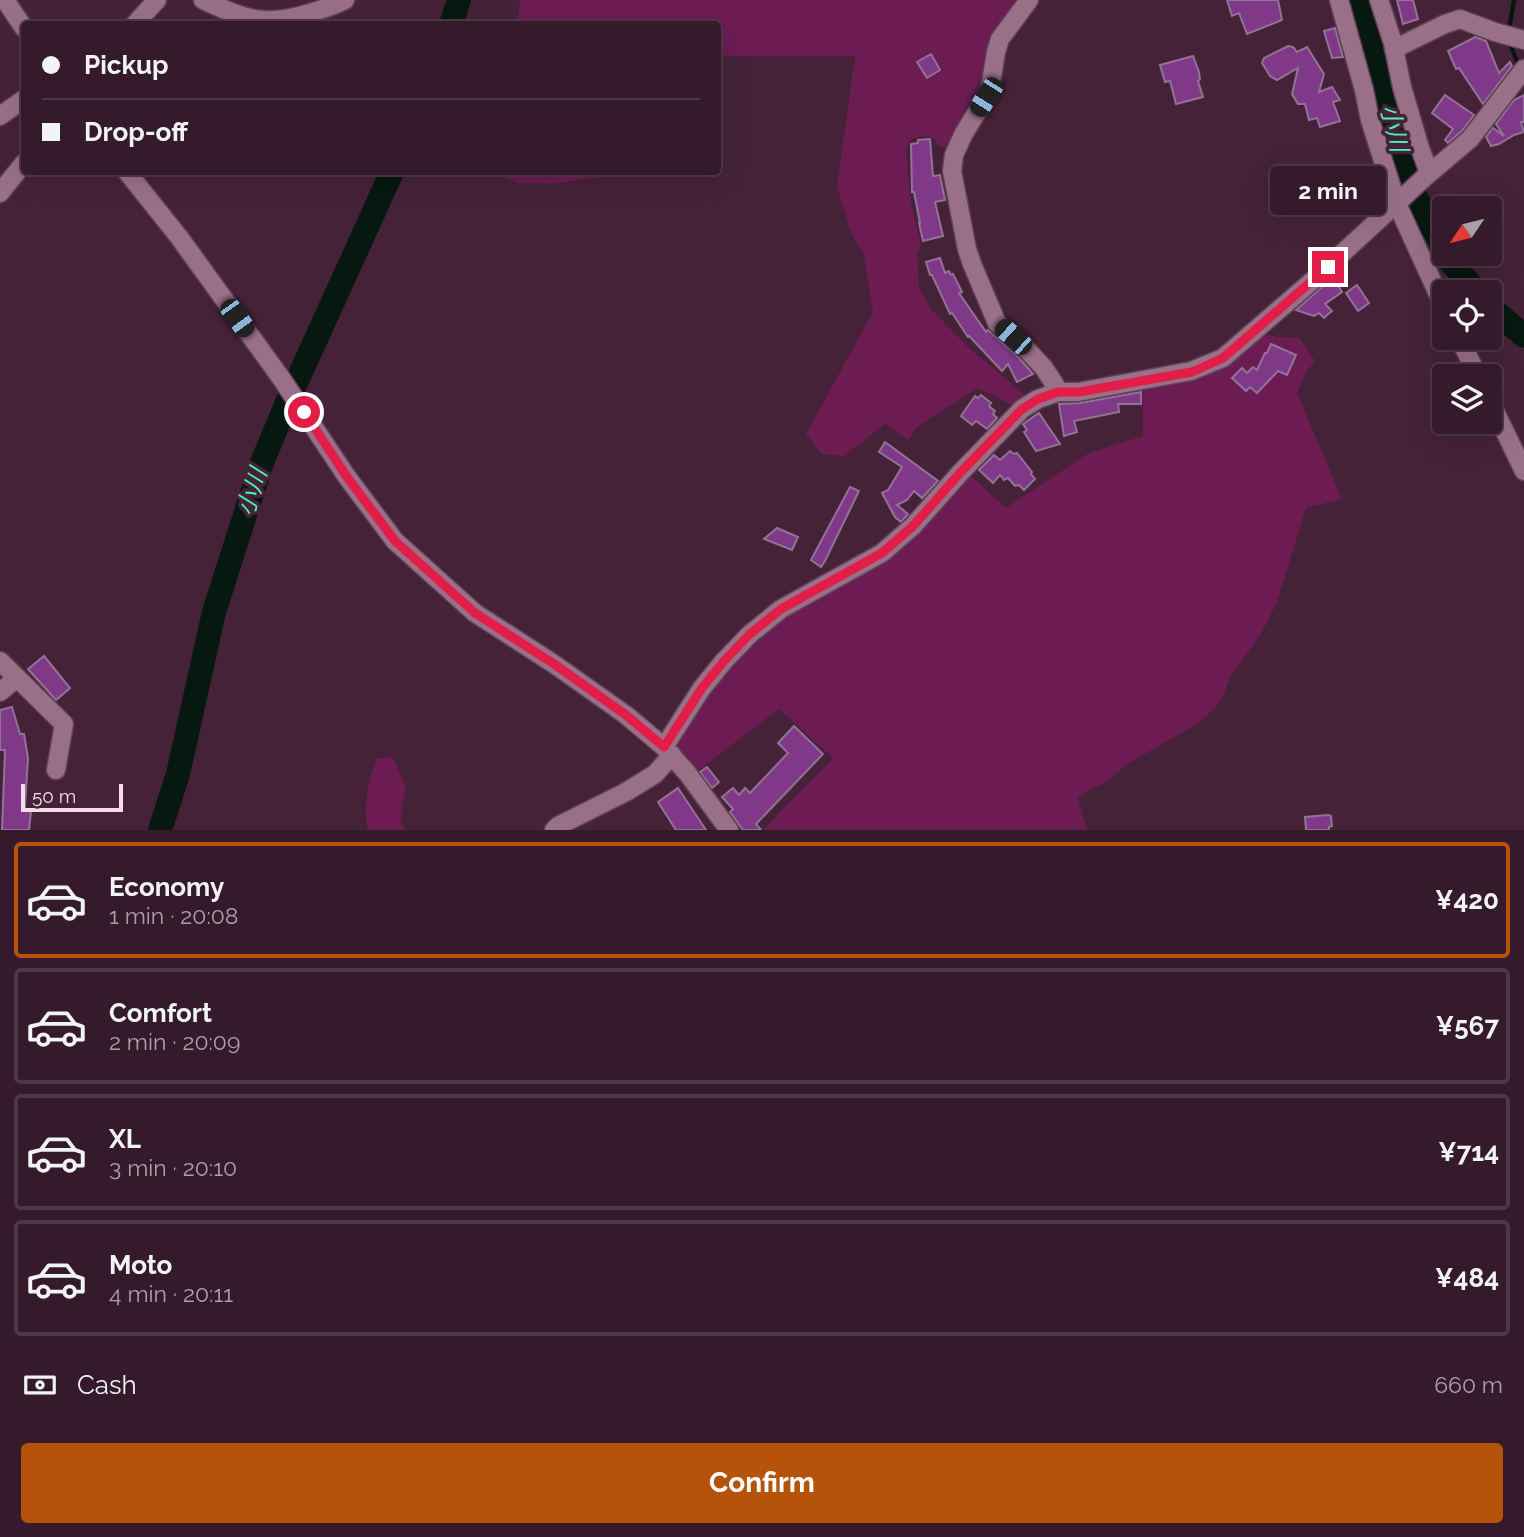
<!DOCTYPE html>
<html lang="en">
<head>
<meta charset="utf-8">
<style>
	:root { --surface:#341a2a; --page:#3f2736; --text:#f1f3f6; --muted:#a9a1a8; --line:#4e3847; --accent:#b45309 }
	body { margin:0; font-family:Raleway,"Noto Sans JP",sans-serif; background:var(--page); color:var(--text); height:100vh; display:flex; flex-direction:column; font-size:26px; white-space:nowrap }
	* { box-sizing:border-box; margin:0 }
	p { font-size:23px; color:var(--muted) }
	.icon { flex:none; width:38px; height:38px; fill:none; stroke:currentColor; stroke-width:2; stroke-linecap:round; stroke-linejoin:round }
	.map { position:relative; height:830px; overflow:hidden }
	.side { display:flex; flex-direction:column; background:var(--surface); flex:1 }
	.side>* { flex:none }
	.banner { position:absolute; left:21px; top:21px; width:700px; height:154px; border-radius:7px; box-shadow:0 7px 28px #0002,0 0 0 2px var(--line); display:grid; align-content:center; height:154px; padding:0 21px; background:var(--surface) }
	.needle { width:46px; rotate:235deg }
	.controls { position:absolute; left:1432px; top:196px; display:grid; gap:14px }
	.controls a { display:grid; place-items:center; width:70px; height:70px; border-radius:7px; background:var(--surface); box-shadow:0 7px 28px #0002,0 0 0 2px var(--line); font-size:35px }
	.scale { position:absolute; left:21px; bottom:18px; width:102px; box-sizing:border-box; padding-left:7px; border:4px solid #f4dce9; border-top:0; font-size:19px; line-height:24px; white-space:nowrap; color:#f4dce9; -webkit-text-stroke:5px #452238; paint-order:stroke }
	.end { position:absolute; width:32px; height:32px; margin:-16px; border:9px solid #e11d48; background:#fff; box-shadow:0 0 0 4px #fff }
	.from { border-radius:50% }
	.bubble { position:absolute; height:49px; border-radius:7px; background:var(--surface); box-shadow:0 7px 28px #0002,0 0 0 2px var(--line); font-size:23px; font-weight:700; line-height:49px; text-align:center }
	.car { position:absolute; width:21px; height:42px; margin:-21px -10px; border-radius:9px; box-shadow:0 0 5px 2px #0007; background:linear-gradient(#222 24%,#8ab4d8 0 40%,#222 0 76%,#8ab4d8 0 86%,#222 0) }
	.banner b { display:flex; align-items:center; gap:24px; height:66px; font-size:26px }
	.banner b+b { border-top:2px solid var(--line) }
	.banner i { width:18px; height:18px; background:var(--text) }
	ul { padding:12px 0 0; list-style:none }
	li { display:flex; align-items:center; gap:21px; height:116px; margin:0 14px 10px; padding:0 7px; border:4px solid var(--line); border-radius:7px }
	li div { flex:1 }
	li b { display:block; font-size:26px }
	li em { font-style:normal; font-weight:700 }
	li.active { border-color:var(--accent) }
	li>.icon { width:63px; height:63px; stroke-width:1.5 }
	.pay { display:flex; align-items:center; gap:18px; height:77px; padding:0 21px; font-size:26px }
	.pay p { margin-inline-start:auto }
	.action { display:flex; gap:14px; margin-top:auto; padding:14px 21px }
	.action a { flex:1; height:80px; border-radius:7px; background:var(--accent); color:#fff; font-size:28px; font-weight:700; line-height:80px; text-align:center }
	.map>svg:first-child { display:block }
	.green { fill:#6c1c53 }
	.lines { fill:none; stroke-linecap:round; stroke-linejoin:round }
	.stream { stroke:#071810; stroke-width:4.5 }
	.river { stroke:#071810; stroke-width:24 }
	.building { fill:#7f3988; stroke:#927396; stroke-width:2 }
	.minor-casing { stroke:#5f4054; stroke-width:21 }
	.minor { stroke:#9a7089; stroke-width:18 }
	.route { stroke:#e11d48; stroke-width:9 }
	.labels { text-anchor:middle; stroke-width:7; stroke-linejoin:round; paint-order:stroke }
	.water-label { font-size:24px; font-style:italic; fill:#44f7b4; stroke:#452238 }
</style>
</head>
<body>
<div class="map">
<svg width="1524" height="830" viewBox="0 0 1524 830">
	<rect width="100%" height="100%" fill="#452238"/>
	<!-- green -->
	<g class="green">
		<polygon points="521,0 1021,0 985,90 948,150 938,145 934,138 921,136 910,140 906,151 911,203 921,245 917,254 919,288 931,309 969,348 1026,396 1014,406 978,388 917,427 908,440 885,424 844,456 822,454 806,434 873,312 864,255 851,233 837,187 855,56 718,56 718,24 516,24"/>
		<polygon points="488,172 614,172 613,175 552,184 519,183"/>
		<polygon points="1260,334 1276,337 1299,338 1315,361 1307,371 1297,393 1342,499 1306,508 1277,602 1262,632 1230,677 1223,697 1216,707 1197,724 1129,763 1103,784 1090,789 1078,798 1087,830 763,830 833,758 779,709 695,773 679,748 677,734 740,651 775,620 852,575 966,472 1006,508 1089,453 1143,436 1142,385"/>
		<path d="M392,756L406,787L400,822L406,830H368C362,805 369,783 376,759Z"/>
	</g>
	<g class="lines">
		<!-- stream -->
		<g class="stream">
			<polyline points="1509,30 1514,0"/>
			<polyline points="1509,42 1519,66"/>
		</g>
		<!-- river -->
		<g class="river">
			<polyline points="1362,0 1392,126 1408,183 1444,249"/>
			<polyline points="451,24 459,0"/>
			<polyline points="1446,254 1450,261 1477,292"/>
			<polyline points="1489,306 1524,336"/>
			<polyline points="160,830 178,774 214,612 261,465 286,405 392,172"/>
		</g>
	</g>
	<!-- building -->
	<g class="building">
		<polygon points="1227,0 1278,0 1282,20 1247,34 1239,13 1232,16"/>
		<polygon points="1397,0 1413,0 1418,19 1403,24"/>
		<polygon points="1335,28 1343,57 1332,58 1324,31"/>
		<polygon points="1475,37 1486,41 1499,73 1510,62 1512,66 1483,104 1459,68 1456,69 1448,51"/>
		<polygon points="1288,46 1293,47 1297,52 1307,47 1324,74 1319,92 1332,87 1340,100 1333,102 1340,121 1320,127 1317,118 1309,120 1305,104 1298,104 1292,94 1298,68 1277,80 1270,76 1262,63 1264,58"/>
		<polygon points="931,54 940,70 927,78 917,62"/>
		<polygon points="1193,56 1199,72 1200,79 1198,81 1203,97 1176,104 1170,81 1165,82 1160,65"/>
		<polygon points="1445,95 1474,115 1462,131 1448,143 1445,140 1453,129 1432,113"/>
		<polygon points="1524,95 1524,122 1521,122 1524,132 1514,135 1499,144 1491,146 1486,137 1493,128 1504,136 1496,124 1514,100"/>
		<polygon points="930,139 933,176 940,175 945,200 935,202 943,236 923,241 919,223 920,223 914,192 912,192 911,144 918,143 918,140"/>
		<polygon points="940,258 945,273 949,271 951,275 953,274 962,292 959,293 986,332 988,330 1020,359 1033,374 1017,382 1008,364 1002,371 969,336 968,337 952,313 950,314 932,275 930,275 926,262"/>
		<polygon points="1333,277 1342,292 1325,304 1332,311 1324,318 1319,313 1314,316 1296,310"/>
		<polygon points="1357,285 1369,303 1358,311 1346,293"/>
		<polygon points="1271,344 1296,355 1287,375 1278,371 1257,393 1250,387 1246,391 1232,378 1242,368 1247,373 1253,367 1257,370 1265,353 1267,353"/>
		<polygon points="1141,392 1141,404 1118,404 1119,412 1074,421 1077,432 1064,436 1059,404 1080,403"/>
		<polygon points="981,395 991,403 989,406 995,411 993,414 997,418 987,429 976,421 972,425 961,416 975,396 978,398"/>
		<polygon points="1039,413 1060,444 1036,451 1024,432 1027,430 1023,424"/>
		<polygon points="885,442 938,481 922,498 914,491 907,500 897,505 908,514 901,522 895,517 882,493 888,490 902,467 879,452"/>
		<polygon points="1010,451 1014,454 1017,453 1032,472 1031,474 1035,479 1024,490 1019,485 1015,486 1008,478 1004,480 1000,475 993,483 979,470 994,455 1000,460"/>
		<polygon points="850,487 859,491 825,561 821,567 811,560"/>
		<polygon points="777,528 798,537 792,550 764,539"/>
		<polygon points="44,656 70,688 56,700 28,669"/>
		<polygon points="12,707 20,734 24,734 28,758 25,806 25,810 31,811 29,830 2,830 5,750 0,750 0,710"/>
		<polygon points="794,726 823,754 756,824 761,830 743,830 730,812 733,809 722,797 733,788 739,795 745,788 750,793 788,753 778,743"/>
		<polygon points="707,767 719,782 712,788 700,772"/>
		<polygon points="678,788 706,830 676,830 658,802"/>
		<polygon points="1328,815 1331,816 1332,826 1329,827 1329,830 1306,830 1305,817"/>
	</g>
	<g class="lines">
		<defs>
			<g id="minor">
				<polyline points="5,0 24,28"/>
				<path d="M203,0C240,17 262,27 303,15C318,11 331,7 345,0"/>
				<polyline points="1029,0 1000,39 996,52 990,88 986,97 963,135 954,155 952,171 967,249 972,264 997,323 1028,351 1044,368 1055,385 1058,392"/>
				<polyline points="1339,0 1364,90 1370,120 1397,204 1444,307"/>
				<polyline points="1379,0 1393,43 1402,87 1419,145 1429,173"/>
				<polyline points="135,24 157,0"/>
				<polyline points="1394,49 1445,24 1460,19 1495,32 1524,40"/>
				<polyline points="0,116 24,99"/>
				<polyline points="127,172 179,237 281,378 347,477 395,541 475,613 554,664 626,715 664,747 688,774 729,830"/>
				<polyline points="0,193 24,163"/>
				<polyline points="1459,338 1478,376"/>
				<polyline points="1489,399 1524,471"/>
				<polyline points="0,661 64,724 56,770"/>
				<polyline points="0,692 17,678"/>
				<polyline points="664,747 702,688 724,661 750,634 781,609 882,553 913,526 960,473 1022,409 1038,399 1058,392 1078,392 1191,371 1223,358 1311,282 1424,178 1470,139 1524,69"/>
				<polyline points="554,830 558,826 626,792 655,774 672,755"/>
			</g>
		</defs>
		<!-- minor casing -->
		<use href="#minor" class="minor-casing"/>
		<!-- minor -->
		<use href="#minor" class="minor"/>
	</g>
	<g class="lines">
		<!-- route -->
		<polyline class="route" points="304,412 347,477 395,541 475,613 554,664 626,715 664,747 702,688 724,661 750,634 781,609 882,553 913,526 960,473 1022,409 1038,399 1058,392 1079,392 1192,372 1223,358 1328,267"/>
	</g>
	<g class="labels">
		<!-- water labels -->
		<g class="water-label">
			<text transform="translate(1394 128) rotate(76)" y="8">小川</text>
			<text transform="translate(252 492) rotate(-72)" y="8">小川</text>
		</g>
	</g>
</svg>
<div class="controls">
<a><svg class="needle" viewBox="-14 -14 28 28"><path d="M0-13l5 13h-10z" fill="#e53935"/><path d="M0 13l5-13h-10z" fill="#a9a1a8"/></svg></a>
<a><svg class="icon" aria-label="locate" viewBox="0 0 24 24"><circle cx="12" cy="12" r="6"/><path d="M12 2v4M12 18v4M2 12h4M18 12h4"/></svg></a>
<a><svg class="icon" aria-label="layers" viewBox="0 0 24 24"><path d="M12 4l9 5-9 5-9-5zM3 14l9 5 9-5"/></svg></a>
</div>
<div class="scale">50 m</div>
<i class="end from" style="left:304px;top:412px"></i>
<i class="end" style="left:1328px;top:267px"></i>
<div class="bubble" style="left:1270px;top:166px;width:116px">2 min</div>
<i class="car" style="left:986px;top:97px;rotate:212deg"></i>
<i class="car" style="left:237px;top:318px;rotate:144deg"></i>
<i class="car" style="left:1013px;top:337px;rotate:312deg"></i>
<div class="banner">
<b><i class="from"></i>Pickup</b>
<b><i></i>Drop-off</b>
</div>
</div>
<section class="side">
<ul>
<li class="active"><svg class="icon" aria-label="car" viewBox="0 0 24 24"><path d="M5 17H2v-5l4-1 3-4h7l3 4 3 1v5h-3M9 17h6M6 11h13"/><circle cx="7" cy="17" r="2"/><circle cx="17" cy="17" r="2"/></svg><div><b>Economy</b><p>1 min · 20:08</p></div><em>¥420</em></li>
<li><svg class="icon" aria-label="car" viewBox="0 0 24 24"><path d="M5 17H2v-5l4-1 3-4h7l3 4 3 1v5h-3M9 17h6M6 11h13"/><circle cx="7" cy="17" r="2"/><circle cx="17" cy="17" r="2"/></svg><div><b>Comfort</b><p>2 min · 20:09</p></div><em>¥567</em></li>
<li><svg class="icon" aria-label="car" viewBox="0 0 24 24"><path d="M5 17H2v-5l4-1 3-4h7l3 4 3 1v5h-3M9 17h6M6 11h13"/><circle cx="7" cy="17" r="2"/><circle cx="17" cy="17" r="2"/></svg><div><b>XL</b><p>3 min · 20:10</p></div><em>¥714</em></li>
<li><svg class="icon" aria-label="car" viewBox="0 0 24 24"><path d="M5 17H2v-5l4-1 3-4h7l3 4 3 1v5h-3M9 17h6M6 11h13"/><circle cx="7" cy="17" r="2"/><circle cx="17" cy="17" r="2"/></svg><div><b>Moto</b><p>4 min · 20:11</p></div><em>¥484</em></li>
</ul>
<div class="pay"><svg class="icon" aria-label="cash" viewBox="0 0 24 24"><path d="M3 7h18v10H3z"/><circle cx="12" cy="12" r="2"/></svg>Cash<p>660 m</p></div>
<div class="action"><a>Confirm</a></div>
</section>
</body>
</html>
